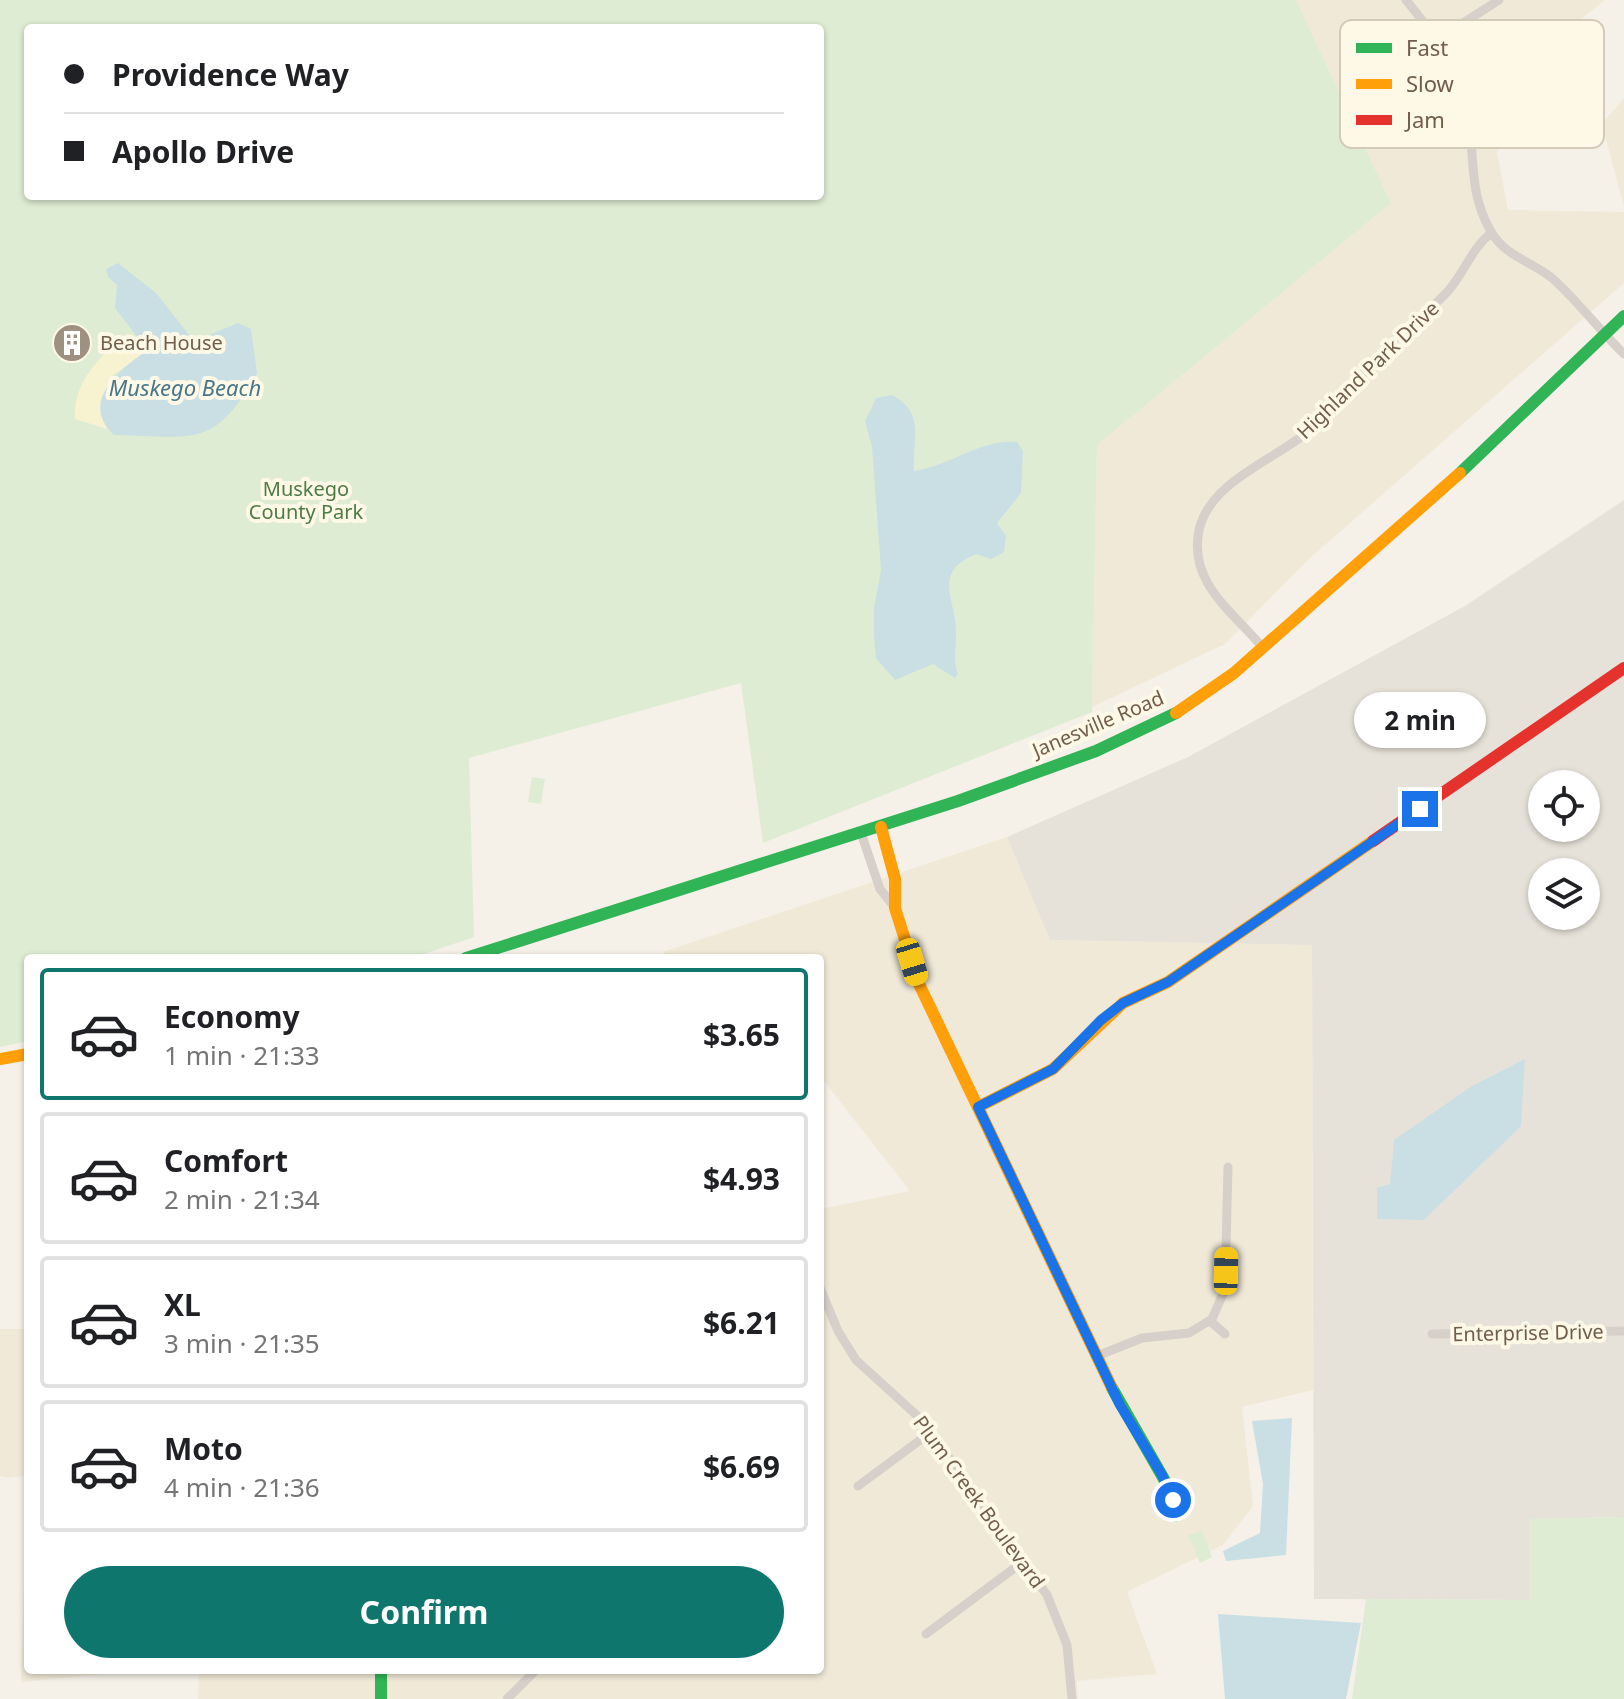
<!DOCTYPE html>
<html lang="en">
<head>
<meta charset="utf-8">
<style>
	:root { --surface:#fff; --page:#f6f6f6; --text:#202124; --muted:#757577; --line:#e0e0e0; --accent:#0f766e }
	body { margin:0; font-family:"Noto Sans",sans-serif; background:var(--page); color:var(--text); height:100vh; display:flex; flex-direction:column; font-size:30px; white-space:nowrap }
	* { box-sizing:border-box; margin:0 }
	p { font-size:26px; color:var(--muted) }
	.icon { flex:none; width:44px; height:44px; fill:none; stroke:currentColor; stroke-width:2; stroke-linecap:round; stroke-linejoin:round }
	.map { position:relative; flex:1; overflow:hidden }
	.panel { position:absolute; left:24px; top:954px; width:800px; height:720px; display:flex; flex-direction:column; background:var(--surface); border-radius:8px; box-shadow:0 2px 6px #0004 }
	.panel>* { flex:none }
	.guide { position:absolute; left:24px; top:24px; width:800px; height:176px; border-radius:8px; box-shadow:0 2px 6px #0004; display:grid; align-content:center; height:176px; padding:0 40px; background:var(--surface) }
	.tools { position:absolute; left:1528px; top:770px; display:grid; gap:16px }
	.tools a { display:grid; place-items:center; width:72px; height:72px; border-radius:50%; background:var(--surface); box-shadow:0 2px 6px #0004; font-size:40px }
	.end { position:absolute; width:36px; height:36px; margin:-18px; border:10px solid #1a73e8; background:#fff; box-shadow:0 0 0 4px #fff }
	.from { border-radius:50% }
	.bubble { position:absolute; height:56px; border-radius:28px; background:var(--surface); box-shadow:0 2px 6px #0004; font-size:26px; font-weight:700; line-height:56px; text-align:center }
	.car { position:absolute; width:24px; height:48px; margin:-24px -12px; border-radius:10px; box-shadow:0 0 6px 2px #0007; background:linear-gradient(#f5c518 24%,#345 0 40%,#f5c518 0 76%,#345 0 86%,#f5c518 0) }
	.guide b { display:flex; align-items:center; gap:28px; height:76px; font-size:30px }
	.guide b+b { border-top:2px solid var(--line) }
	.guide i { width:20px; height:20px; background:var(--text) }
	ul { padding:14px 0 0; list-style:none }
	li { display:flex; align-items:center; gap:24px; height:132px; margin:0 16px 12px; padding:0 24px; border:4px solid var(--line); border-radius:8px }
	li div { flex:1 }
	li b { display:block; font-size:30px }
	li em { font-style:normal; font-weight:700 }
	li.on { border-color:var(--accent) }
	li>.icon { width:72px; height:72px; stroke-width:1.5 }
	.action { display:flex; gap:16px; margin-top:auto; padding:16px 40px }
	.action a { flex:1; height:92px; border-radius:48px; background:var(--accent); color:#fff; font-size:32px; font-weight:700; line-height:92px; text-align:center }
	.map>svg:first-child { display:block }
	.residential { fill:#f0e9d8 }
	.industrial { fill:#e7e2d9; fill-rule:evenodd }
	.green { fill:#deecd3; fill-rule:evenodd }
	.sand { fill:#f7f3d0 }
	.water { fill:#cadfe4 }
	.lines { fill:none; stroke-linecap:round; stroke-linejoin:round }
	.street { stroke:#d7d0ca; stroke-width:9 }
	.fast { stroke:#30b455; stroke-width:12 }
	.slow { stroke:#ff9f0a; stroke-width:12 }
	.jam { stroke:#e5322d; stroke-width:12 }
	.route { stroke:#1a73e8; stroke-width:10 }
	.labels { text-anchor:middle; stroke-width:8; stroke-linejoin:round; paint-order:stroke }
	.poi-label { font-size:20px; fill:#715d4a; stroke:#fef8e7; text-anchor:start }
	.street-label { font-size:20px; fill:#715d4a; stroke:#fef8e7 }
	.park-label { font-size:20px; fill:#4e7c45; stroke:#fef8e7 }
	.water-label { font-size:22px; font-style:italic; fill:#48778a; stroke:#fef8e7 }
	.key { fill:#fef8e7; stroke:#d4cab8; stroke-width:2 }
	.key-label { font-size:22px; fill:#715d4a }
</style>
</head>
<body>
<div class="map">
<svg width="1624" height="1699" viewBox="0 0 1624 1699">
	<rect width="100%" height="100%" fill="#f5f1e8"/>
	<!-- residential -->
	<g class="residential">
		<polygon points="1296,0 1605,0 1580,20 1497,152 1508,210 1624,212 1624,283 1310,558 1225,644 1092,707 1097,445 1391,203"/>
		<polygon points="1624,98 1624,207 1602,124"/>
		<polygon points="1007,837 1051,940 1312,945 1313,1390 1242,1407 1253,1506 1223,1545 1127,1592 1157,1674 1077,1681 1078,1699 387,1699 387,1670 820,1670 820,1209 910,1191 820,1076 820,958 667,958 663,952"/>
		<polygon points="0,1329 28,1329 28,1475 10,1478 0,1476"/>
		<polygon points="26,1514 28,1670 376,1670 376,1699 198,1699 199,1674 147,1670 21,1682"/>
	</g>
	<!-- industrial -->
	<path class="industrial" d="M1624,500V1517L1530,1519L1529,1600L1314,1599L1312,945L1050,940L1007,837L1188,757L1465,606ZM1542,784H1586V828H1542ZM1542,872H1586V916H1542Z"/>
	<!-- green -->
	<g class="green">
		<path d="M0,0H1296L1391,203L1097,445L1092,712L763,843L741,683L469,758L474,937L412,958H28V1041L0,1047ZM28,28H820V196H28Z"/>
		<polygon points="532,777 545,779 541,804 528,802"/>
		<polygon points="1624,1517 1624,1699 1352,1699 1366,1599 1529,1600 1529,1519"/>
		<polygon points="1202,1531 1212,1557 1200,1563 1188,1535"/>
	</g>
	<!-- sand -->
	<path class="sand" d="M128,333L143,355L113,375L103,416L107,429L75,419C73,381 100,356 128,333Z"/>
	<!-- water -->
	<g class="water">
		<path d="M118,263L156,293L194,341L238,323L251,329L257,373C214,451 193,436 114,435C80,403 117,372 142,354L135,334L115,308L117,285L108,277L106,269Z"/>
		<path d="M892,395C926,413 912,439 914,471C950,466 980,439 1017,442L1023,451L1021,493L997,523L1006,536L1004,552L991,559L976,554C932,573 955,597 956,630C957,646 952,657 958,674L955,678L933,664L895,680L876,658L874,637V608L881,570L872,447L865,421L876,398Z"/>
		<polygon points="1525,1059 1521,1126 1424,1220 1377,1219 1377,1188 1390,1184 1394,1140 1472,1086"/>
		<polygon points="1292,1418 1286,1555 1226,1561 1223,1551 1260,1533 1263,1484 1252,1421"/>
		<polygon points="1218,1614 1361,1623 1346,1699 1225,1699"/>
	</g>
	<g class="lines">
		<!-- street -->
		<g class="street">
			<path d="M1406,0C1438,39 1465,78 1470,129C1474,166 1471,196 1490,230C1504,256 1531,261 1552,278C1578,301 1599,330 1624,354"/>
			<polyline points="1438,39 1499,0"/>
			<path d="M1263,648C1234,612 1188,584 1199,530C1210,481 1275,460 1310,430C1340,405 1362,373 1389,345C1408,326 1430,311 1448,291C1465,272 1471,249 1491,233"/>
			<polyline points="861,833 880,889 895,908"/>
			<polyline points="820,1288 838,1331 856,1360 923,1421 1047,1595 1067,1645 1072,1699"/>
			<polyline points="1210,1321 1225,1334"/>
			<polyline points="1432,1334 1624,1331"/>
			<polyline points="1097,1356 1142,1338 1189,1333 1212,1319 1225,1289 1228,1167"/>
			<polyline points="858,1486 931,1432"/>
			<polyline points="926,1634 1024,1561"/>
			<polyline points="507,1699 536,1670"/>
		</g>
		<!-- fast -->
		<g class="fast">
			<polyline points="1460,473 1624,316"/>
			<polyline points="466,958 958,801 1096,751 1176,713"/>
			<polyline points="1112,1388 1169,1488 1175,1516"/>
			<polyline points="381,1670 381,1699"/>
		</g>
		<!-- slow -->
		<g class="slow">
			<polyline points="1176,713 1234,673 1460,473"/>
			<polyline points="881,827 895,879 895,908 919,984 1112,1388"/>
			<polyline points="0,1059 28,1054"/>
			<polyline points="978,1107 1053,1069 1123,1003 1168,982 1373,841"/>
		</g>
		<!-- jam -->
		<polyline class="jam" points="1373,841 1624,668"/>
	</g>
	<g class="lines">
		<!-- route -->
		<polyline class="route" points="1173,1500 1162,1475 1120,1405 978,1107 1053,1069 1101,1020 1123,1003 1168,982 1420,809"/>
	</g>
	<!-- icons -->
	<defs>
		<symbol id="building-disc" viewBox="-11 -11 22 22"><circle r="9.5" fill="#9f9181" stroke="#fef8e7"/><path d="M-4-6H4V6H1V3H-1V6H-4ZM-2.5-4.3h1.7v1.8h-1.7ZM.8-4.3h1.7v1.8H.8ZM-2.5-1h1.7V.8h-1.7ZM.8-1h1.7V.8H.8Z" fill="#fff"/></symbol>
	</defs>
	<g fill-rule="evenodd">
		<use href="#building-disc" x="50" y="321" width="44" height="44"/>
	</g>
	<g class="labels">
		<!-- poi labels -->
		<g class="poi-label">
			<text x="100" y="350">Beach House</text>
		</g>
		<!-- street labels -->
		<g class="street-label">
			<text transform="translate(1368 370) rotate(-44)" y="7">Highland Park Drive</text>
			<text transform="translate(1098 724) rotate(-23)" y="7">Janesville Road</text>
			<text transform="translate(1528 1333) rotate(-1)" y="7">Enterprise Drive</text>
			<text transform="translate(979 1502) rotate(54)" y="7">Plum Creek Boulevard</text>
		</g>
		<!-- park labels -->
		<g class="park-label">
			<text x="306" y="496">Muskego<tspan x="306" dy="23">County Park</tspan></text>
		</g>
		<!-- water labels -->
		<g class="water-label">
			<text x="185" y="396">Muskego Beach</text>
		</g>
	</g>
	<!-- legend -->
	<rect x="1340" y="20" width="264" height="128" rx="12" class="key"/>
	<rect x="1356" y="43" width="36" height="10" fill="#30b455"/>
	<rect x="1356" y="79" width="36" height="10" fill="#ff9f0a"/>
	<rect x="1356" y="115" width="36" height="10" fill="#e5322d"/>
	<g class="key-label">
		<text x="1406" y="56">Fast</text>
		<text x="1406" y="92">Slow</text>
		<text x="1406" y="128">Jam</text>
	</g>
</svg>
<div class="tools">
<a><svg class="icon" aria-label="locate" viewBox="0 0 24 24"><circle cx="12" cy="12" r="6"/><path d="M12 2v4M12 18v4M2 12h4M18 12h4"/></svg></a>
<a><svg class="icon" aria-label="layers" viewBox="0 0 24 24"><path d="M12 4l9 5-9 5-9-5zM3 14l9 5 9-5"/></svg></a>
</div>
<i class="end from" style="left:1173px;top:1500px"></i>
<i class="end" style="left:1420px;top:809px"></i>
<div class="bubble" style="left:1354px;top:692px;width:132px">2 min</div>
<i class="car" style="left:912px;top:962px;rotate:163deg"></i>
<i class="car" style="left:1226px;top:1271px;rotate:1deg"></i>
<div class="guide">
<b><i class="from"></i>Providence Way</b>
<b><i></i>Apollo Drive</b>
</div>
<section class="panel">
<ul>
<li class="on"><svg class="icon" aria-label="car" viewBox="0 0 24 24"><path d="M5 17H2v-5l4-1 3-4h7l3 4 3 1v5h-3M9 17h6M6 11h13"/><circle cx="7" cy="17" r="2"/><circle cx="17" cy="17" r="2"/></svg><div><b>Economy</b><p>1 min · 21:33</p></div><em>$3.65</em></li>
<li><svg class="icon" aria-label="car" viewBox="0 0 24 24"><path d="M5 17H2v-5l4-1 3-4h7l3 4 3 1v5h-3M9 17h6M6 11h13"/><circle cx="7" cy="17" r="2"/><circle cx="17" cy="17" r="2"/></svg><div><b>Comfort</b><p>2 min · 21:34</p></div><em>$4.93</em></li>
<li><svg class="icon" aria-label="car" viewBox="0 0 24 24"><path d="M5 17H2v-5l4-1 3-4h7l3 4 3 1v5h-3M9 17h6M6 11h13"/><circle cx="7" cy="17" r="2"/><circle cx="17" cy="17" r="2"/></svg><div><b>XL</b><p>3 min · 21:35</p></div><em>$6.21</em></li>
<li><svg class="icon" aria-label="car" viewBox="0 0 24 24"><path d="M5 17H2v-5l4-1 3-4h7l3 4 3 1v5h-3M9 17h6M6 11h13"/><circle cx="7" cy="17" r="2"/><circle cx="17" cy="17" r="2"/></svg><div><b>Moto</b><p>4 min · 21:36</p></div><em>$6.69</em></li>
</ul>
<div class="action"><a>Confirm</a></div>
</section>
</div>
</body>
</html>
